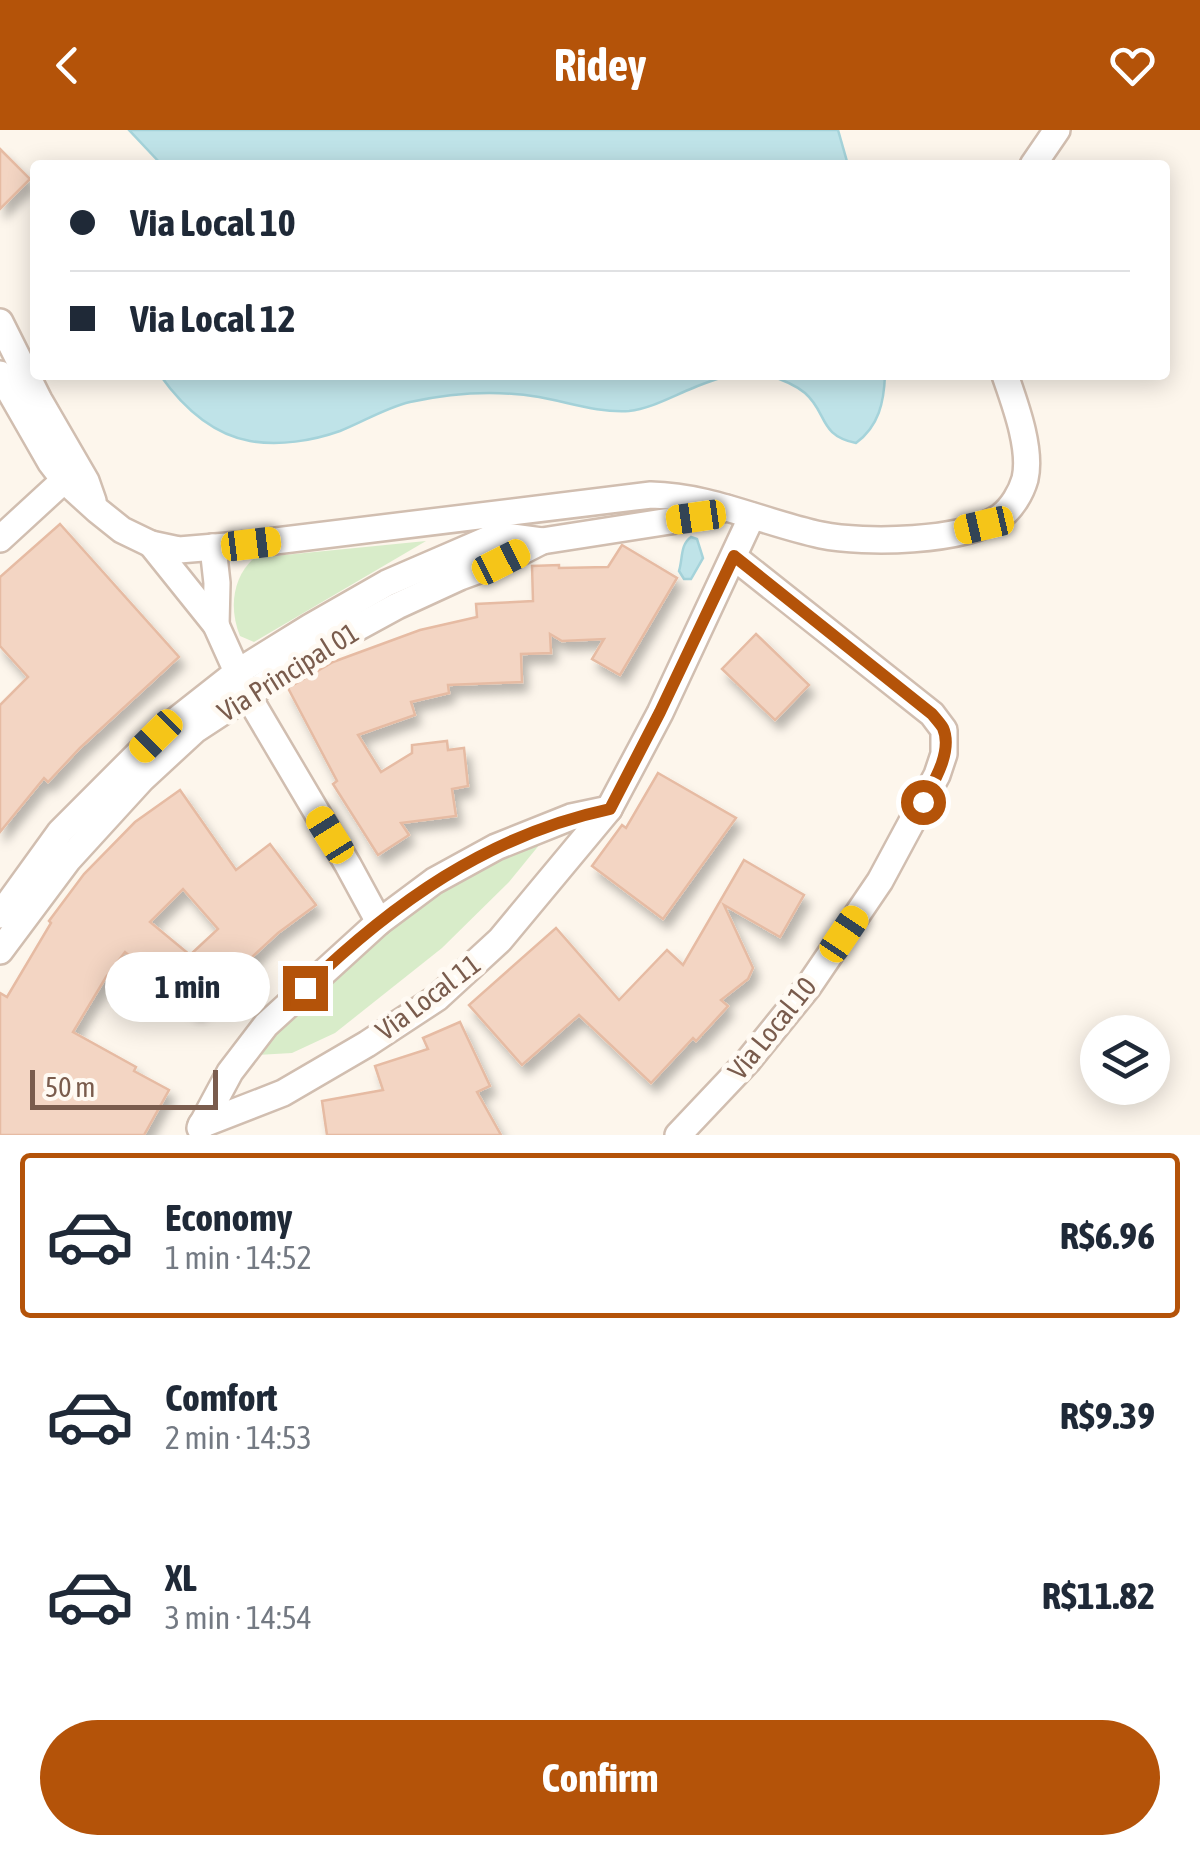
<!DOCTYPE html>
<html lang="en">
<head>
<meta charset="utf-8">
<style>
	:root { --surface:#fff; --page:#f6f6f7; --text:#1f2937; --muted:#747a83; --line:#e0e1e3; --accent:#b45309 }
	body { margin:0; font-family:"Asap Condensed",sans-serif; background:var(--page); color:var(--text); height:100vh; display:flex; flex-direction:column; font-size:38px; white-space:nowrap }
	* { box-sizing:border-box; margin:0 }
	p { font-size:32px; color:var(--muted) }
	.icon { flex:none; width:55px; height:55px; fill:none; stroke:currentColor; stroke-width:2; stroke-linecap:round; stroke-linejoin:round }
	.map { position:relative; height:1005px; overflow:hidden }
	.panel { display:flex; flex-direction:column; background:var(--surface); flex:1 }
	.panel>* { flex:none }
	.top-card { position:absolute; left:30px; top:30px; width:1140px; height:220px; border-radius:10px; box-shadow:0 5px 25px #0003; display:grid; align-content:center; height:220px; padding:0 40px; background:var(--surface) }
	.controls { position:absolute; left:1080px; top:885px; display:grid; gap:20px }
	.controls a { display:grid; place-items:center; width:90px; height:90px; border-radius:50%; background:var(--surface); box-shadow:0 5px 25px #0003; font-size:50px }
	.scale { position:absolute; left:30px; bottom:25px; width:188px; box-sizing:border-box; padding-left:10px; border:5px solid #7a5c4d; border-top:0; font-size:28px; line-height:35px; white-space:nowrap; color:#7a5c4d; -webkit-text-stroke:8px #fffaf3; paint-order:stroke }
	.end { position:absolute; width:45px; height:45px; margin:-22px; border:12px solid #b45309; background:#fff; box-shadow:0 0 0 5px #fff }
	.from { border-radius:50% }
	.bubble { position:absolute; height:70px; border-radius:35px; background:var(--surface); box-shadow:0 5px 25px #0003; font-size:32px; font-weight:700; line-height:70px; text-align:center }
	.car { position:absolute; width:30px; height:60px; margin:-30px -15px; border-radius:12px; box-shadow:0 0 8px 2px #0007; background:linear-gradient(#f5c518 24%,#345 0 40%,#f5c518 0 76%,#345 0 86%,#f5c518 0) }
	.top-card b { display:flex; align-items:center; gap:35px; height:95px; font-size:38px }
	.top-card b+b { border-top:2px solid var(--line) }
	.top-card i { width:25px; height:25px; background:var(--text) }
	ul { padding:18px 0 0; list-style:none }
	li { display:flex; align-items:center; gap:30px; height:165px; margin:0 20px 15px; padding:0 20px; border:5px solid transparent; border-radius:10px }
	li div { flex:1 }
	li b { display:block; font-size:38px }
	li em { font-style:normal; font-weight:700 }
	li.current { border-color:var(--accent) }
	li>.icon { width:90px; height:90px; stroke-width:1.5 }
	.action { display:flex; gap:20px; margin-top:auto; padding:20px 40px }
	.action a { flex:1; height:115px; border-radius:60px; background:var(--accent); color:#fff; font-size:40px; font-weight:700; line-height:115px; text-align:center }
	header { display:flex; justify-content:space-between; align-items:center; height:130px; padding:0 40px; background:var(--accent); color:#fff; font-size:45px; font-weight:700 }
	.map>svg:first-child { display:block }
	.green { fill:#d8ecc9 }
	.water { fill:#bfe3e8; stroke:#a5d3da; stroke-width:2.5 }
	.building { fill:#f3d5c3; stroke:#e6bba3; stroke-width:2.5; fill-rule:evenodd; filter:url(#shadow) }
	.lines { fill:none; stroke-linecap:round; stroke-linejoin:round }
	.minor-casing { stroke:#d1beb0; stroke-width:30 }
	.minor { stroke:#fff; stroke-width:25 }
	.route { stroke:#b45309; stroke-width:12 }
	.labels { text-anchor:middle; stroke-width:10; stroke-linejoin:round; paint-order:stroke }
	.street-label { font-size:28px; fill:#7a5c4d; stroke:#fffaf3 }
</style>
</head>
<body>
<header><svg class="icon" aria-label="back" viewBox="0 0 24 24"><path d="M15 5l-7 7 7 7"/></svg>Ridey<svg class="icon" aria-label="heart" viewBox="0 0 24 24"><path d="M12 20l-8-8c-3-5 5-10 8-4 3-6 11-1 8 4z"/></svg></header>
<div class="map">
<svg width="1200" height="1005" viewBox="0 0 1200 1005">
	<defs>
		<filter id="shadow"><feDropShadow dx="5.5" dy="9" stdDeviation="5" flood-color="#0004"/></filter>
	</defs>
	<rect width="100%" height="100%" fill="#fdf6ec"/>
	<!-- green -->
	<g class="green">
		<path d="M426,411L254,512L240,506C229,479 232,448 254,428Z"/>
		<polygon points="540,714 509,752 442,818 335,903 292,923 257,925 284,894 379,803 446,758 500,728"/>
	</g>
	<!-- water -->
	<g class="water">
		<polygon points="129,0 838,0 848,35 162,35"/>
		<path d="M160,245H729C717,249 704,253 693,258C673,266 650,279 629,281C598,283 568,272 539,267C497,260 451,263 410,272C385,278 363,292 340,301C312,311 279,316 250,311C211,304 182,276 160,245Z"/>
		<path d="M767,245H885C884,272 879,296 856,313C818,305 828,283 805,263C794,254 781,249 767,245Z"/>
		<path d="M691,407L697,409L703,428L691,449H684L679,441C683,428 680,415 691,407Z"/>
	</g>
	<!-- building -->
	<g class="building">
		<polygon points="0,19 30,49 0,79"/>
		<polygon points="60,394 179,527 80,618 48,652 44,648 0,702 0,575 28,547 0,516 0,447"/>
		<polygon points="622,415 677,448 620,545 592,529 604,509 562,511 550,504 551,523 521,524 522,552 448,555 449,563 411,572 415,585 358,605 381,642 412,623 412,615 447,611 448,620 464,618 468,656 452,659 456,686 401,693 409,705 378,725 333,654 337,651 288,558 333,532 420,500 477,487 476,474 533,471 532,436 559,435 559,438 608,437"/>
		<polygon points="756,504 809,555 775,590 722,539"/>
		<polygon points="658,643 736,688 663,789 592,736 622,695 626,698"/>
		<path d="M180,660L236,740L270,714L316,775L278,803L237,841L233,837L196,882L125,822L106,847L73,902L136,937L134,941L169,960L144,1005H0V863L7,867L51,793L49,791L84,744L135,692ZM183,759L218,799L190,825L150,792Z"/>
		<polygon points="744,730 804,765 780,807 724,775 753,838 748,849 721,870 728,876 696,911 693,908 651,953 579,885 522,935 469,875 556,798 619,870 667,820 683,835"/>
		<polygon points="460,892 490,956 477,962 501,1005 327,1005 322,971 383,960 375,936 428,919 423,908"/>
	</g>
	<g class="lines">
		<defs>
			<g id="minor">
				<polyline points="1033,35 1057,0"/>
				<polyline points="0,192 39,270 86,351 93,371"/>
				<path d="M0,244L51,333L64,350L97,380L122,400L151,414L179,420L251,414L651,365C710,366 764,393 821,405C865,414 963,412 1000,387C1012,378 1021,363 1025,349C1032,319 1015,274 1005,245"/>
				<polyline points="0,409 74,341"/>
				<polyline points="151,414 216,495 248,566 348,735 379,792"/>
				<polyline points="213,417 217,453 216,495"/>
				<polyline points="0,785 60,702 156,606 236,543 310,497 387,453 498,405 542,411 696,387 726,378"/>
				<polyline points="0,821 68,730 142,649 195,600 320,518 397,476 460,447 501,432 542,411"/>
				<polyline points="201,995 283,963 367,914 437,868 500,810 609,679 660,583 752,386"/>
				<polyline points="200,998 230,942 266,895 379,792 434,751 496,717 571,687 609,679"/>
				<polyline points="678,1005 748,931 808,857 880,751 937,645 944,624 944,600 932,584 734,427"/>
			</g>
		</defs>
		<!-- minor casing -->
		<use href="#minor" class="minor-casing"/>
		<!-- minor -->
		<use href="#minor" class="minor"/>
	</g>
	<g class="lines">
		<!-- route -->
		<path class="route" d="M305,858C393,773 488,705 610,679L660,582L734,426L932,584C936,589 940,593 943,598C953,621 934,652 923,672"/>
	</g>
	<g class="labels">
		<!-- street labels -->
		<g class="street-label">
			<text transform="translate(288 542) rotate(-32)" y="10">Via Principal 01</text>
			<text transform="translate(428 867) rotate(-37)" y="10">Via Local 11</text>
			<text transform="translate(772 898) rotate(-51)" y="10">Via Local 10</text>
		</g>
	</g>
</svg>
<div class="controls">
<a><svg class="icon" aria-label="layers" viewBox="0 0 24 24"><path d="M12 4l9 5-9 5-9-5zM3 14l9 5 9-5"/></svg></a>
</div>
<div class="scale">50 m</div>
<i class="end from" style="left:923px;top:672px"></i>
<i class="end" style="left:305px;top:858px"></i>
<div class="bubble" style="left:105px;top:822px;width:165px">1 min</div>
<i class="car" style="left:696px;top:387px;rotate:262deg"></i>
<i class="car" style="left:984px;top:395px;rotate:257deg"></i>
<i class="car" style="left:251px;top:414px;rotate:83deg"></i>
<i class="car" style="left:501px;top:432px;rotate:63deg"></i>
<i class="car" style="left:156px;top:606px;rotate:225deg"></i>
<i class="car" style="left:330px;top:705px;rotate:328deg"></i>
<i class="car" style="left:844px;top:804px;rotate:34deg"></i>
<div class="top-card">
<b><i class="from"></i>Via Local 10</b>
<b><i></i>Via Local 12</b>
</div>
</div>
<section class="panel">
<ul>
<li class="current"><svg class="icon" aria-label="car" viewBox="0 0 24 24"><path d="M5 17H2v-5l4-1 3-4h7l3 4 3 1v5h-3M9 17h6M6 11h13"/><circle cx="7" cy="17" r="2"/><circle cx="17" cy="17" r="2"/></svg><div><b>Economy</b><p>1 min · 14:52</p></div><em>R$6.96</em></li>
<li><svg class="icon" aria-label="car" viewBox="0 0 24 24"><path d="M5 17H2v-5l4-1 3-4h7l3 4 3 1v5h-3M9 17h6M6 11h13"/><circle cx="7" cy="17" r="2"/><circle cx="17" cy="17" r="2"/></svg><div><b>Comfort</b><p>2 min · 14:53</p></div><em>R$9.39</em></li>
<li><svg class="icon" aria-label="car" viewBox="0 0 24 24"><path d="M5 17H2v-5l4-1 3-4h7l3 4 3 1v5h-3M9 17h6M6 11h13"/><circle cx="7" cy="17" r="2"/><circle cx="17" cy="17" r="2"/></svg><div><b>XL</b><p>3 min · 14:54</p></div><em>R$11.82</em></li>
</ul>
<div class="action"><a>Confirm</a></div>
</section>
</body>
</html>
